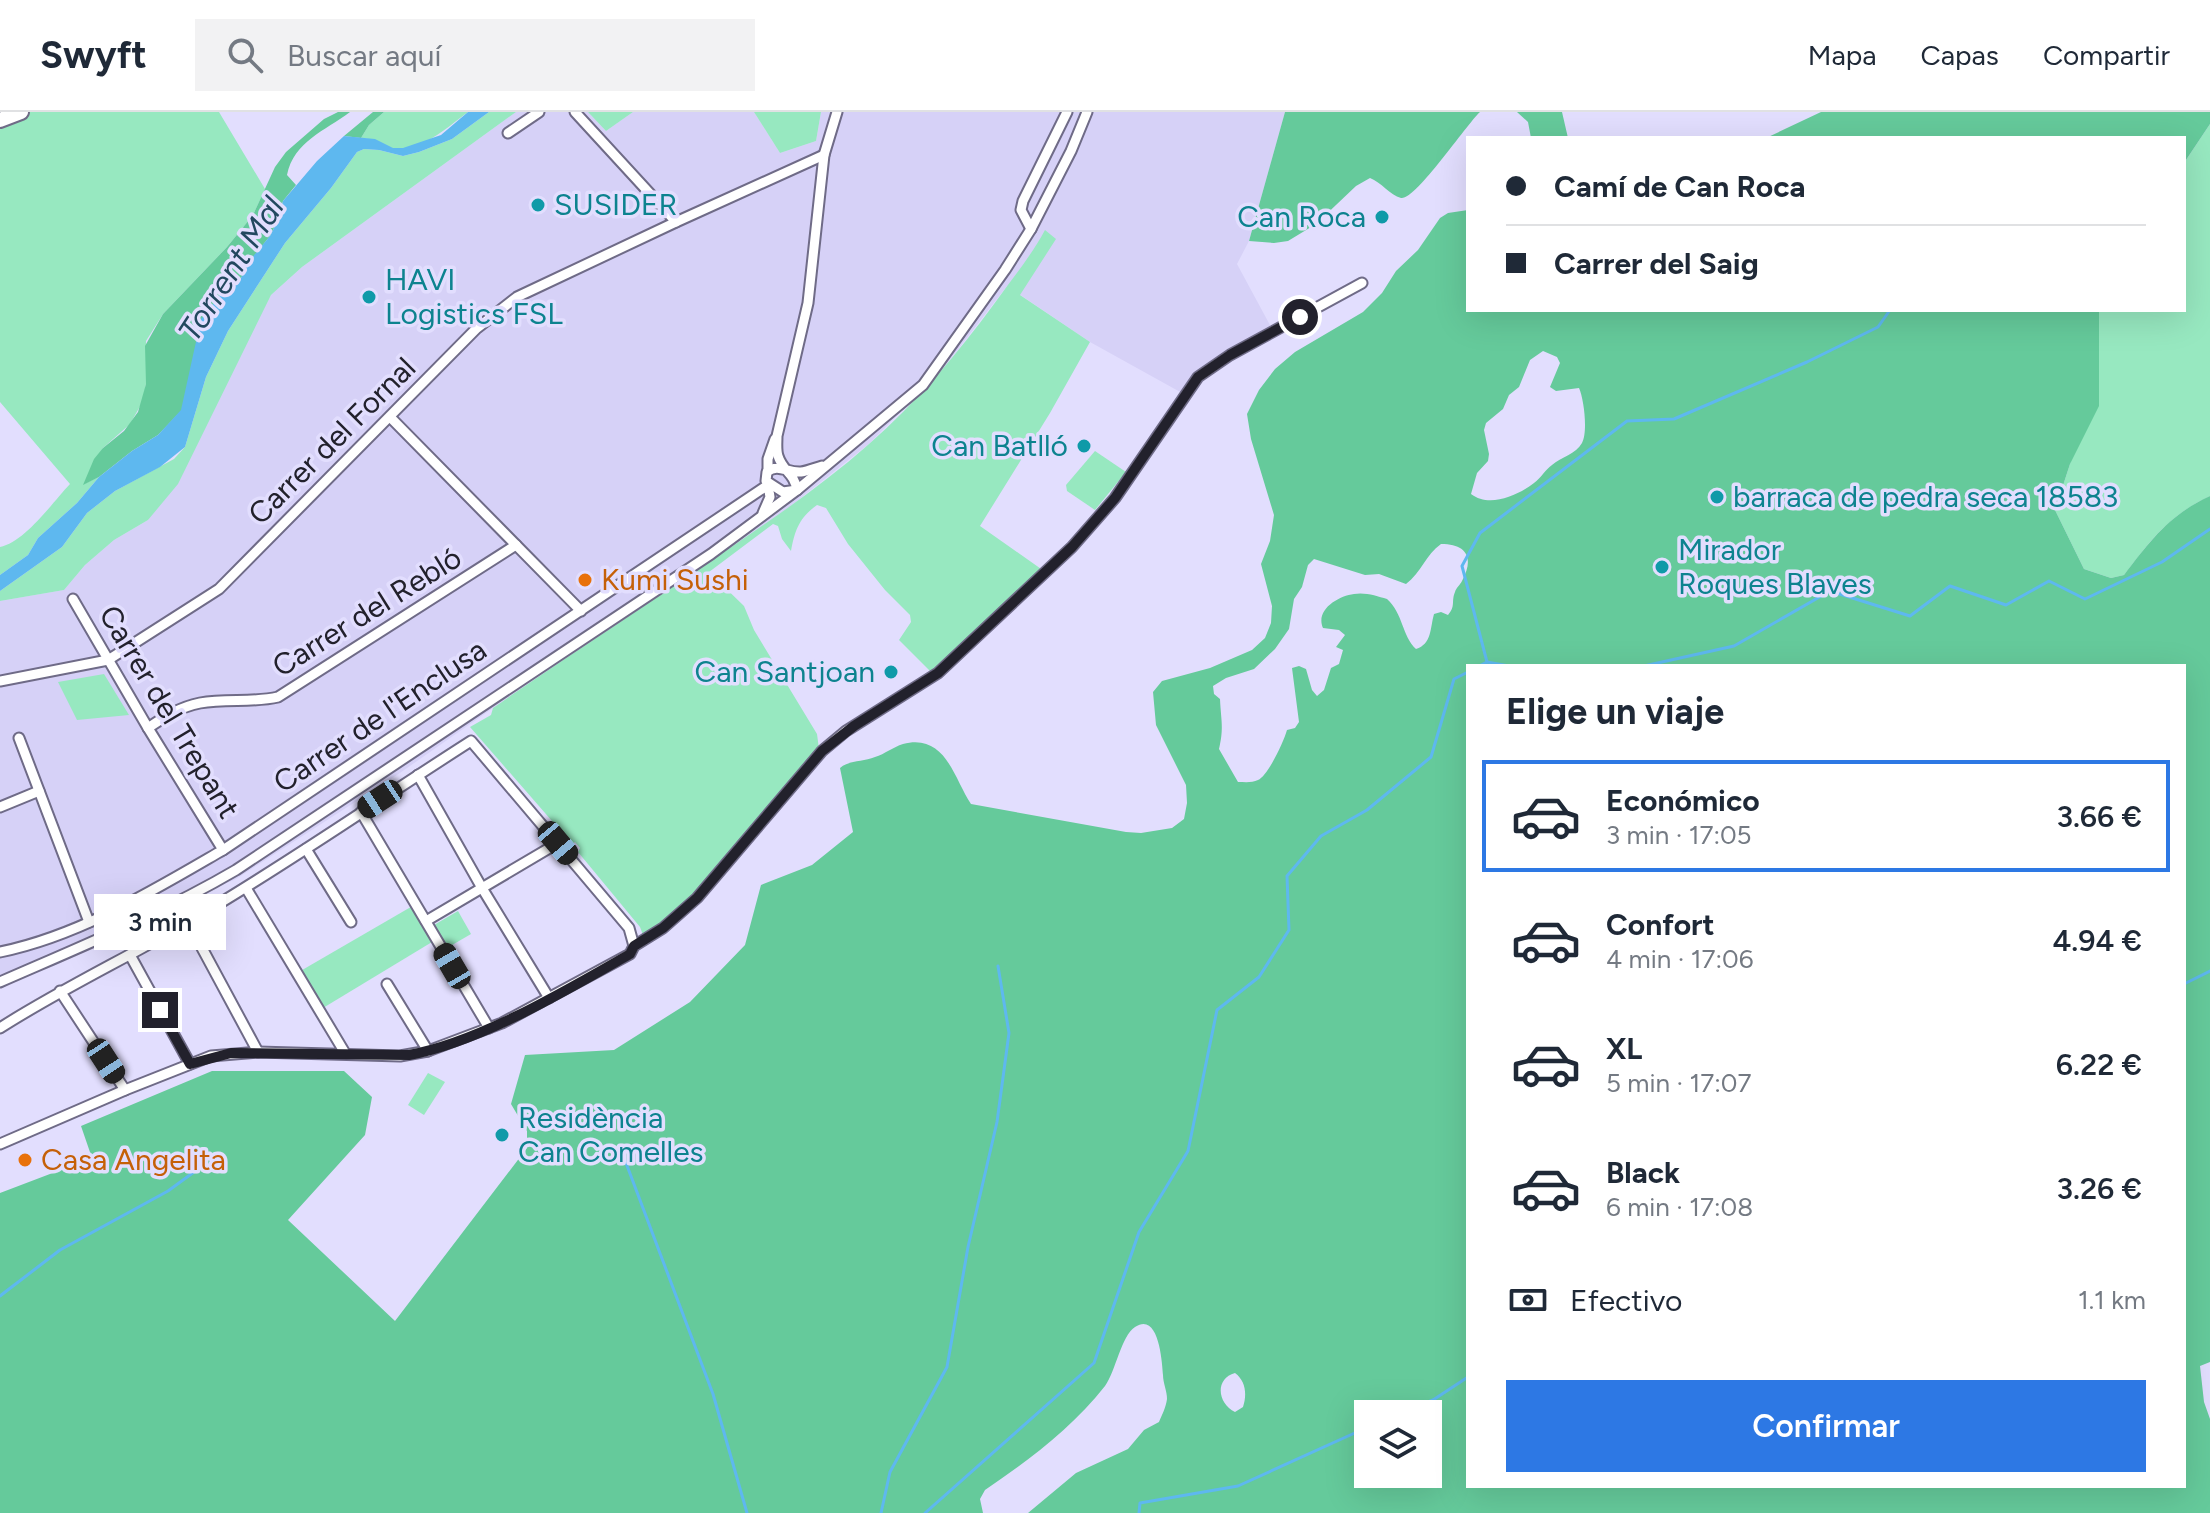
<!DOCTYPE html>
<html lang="es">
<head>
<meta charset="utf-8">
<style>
	:root { --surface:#fff; --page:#f2f2f3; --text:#1f2937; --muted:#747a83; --line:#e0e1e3; --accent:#2d78e4 }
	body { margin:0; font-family:Figtree,sans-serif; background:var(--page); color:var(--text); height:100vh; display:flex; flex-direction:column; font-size:30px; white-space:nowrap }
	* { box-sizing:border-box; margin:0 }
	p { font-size:26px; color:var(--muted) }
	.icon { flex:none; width:44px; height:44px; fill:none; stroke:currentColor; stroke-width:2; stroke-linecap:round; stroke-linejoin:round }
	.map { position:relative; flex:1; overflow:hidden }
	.details { position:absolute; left:1466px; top:552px; width:720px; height:824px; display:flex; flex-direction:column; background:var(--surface); border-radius:0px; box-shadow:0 8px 32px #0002 }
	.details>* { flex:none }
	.top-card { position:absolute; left:1466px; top:24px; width:720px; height:176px; border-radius:0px; box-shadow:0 8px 32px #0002; display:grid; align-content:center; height:176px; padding:0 40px; background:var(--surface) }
	.buttons { position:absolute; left:1354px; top:1288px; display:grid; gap:16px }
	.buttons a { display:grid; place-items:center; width:88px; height:88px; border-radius:0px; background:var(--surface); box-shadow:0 8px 32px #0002; font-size:40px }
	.end { position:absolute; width:36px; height:36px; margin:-18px; border:10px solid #22212c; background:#fff; box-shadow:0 0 0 4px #fff }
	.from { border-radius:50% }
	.bubble { position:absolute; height:56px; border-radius:0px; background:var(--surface); box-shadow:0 8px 32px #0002; font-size:26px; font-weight:600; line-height:56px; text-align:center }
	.car { position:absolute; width:24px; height:48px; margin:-24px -12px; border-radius:10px; box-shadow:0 0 6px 2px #0007; background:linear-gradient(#222 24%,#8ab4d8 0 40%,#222 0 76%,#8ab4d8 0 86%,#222 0) }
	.top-card b { display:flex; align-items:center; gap:28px; height:76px; font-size:30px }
	.top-card b+b { border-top:2px solid var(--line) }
	.top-card i { width:20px; height:20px; background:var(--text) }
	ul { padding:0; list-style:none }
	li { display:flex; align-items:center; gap:24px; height:112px; margin:0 16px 12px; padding:0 24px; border:4px solid transparent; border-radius:0px }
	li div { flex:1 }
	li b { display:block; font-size:30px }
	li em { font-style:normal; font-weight:600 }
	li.current { border-color:var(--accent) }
	li>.icon { width:72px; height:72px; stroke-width:1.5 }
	h2 { padding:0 40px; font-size:36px; line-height:96px }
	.pay { display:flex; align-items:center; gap:20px; height:88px; padding:0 40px; font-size:30px }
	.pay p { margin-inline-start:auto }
	.cta { display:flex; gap:16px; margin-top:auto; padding:16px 40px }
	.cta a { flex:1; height:92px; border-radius:0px; background:var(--accent); color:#fff; font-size:32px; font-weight:600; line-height:92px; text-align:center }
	header { display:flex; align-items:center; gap:48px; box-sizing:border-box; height:112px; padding:0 40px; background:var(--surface); border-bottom:2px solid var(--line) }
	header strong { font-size:38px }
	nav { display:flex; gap:44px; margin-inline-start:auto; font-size:28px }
	.search { width:560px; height:72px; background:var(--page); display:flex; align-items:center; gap:20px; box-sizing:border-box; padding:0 28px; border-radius:0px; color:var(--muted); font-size:30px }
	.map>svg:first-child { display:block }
	.built { fill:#d6d1f7 }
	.green { fill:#97e8c0 }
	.forest { fill:#65ca9b; fill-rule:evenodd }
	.water { fill:#5eb8ef }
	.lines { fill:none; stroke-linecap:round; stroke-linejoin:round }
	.stream { stroke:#5eb8ef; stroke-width:3 }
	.minor-casing { stroke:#6f6b87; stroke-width:13 }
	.highway-casing { stroke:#6f6b87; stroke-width:18 }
	.minor { stroke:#fff; stroke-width:9 }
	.highway { stroke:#fff; stroke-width:14 }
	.route { stroke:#22212c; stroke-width:10 }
	.culture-dot { fill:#0f9aa8; stroke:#e2defe; stroke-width:3 }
	.food-dot { fill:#e8710a; stroke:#e2defe; stroke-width:3 }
	.labels { text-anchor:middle; stroke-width:7; stroke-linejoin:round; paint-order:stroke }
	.culture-label { font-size:30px; fill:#0d838f; stroke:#e2defe; text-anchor:start }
	.street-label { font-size:30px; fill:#22212c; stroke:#e2defe }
	.food-label { font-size:30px; fill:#c56008; stroke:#e2defe; text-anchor:start }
	.water-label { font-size:32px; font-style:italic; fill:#22485f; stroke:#e2defe }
</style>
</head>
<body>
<header>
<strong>Swyft</strong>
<div class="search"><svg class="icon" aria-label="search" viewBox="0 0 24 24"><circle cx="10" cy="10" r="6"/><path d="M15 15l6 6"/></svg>Buscar aquí</div>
<nav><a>Mapa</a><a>Capas</a><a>Compartir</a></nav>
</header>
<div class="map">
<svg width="2210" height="1401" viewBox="0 0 2210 1401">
	<rect width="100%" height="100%" fill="#e2defe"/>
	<!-- built -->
	<polygon class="built" points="516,0 588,0 606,19 633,0 754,0 780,41 816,29 821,0 1285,0 1249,129 1237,152 1271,215 1198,258 1182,281 1090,230 1007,174 946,253 870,331 782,401 665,482 552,555 397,663 236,767 0,869 0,489 64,478 85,453 114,428 148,408 271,183 302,155"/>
	<!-- green -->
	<g class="green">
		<path d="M0,0H219L265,77L253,103L227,135L163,202L146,229V272L143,289L130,312L103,336L84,372L99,365L77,391L38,426L28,443L0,463V435C25,430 52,391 70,372L0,290Z"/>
		<path d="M384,0H468C449,14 419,42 392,36C380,33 376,27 361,26L369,13Z"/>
		<polygon points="489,0 516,0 302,155 271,183 178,372 148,408 114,428 85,453 64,478 0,489 0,479 62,435 87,401 115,379 174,347 185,335 206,265 228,219 285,131 331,76 357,40 364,37 379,38 403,44 419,40 452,27"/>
		<polygon points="588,0 633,0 606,19"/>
		<polygon points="754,0 821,0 816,29 780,41"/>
		<path d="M2210,12V384C2168,404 2152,427 2124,463L2111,466L2084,457L2055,398L2070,352L2098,241L2099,198H2184V51Z"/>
		<path d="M1045,118L1056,127L1020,183L1090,230L1050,301L980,414L1044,459L1030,467L931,560L899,528L911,510L910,503L885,478L848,432L826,396L817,393C799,406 795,418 791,439L782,427L778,414L773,412L709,460L744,494L754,518L817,622L819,637L692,786L648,824L643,823L640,815L578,740L580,736L575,730L572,732L470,615L491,603L493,596C569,543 647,493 724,440C774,406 824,372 869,332C916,291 958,241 994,192C1012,167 1031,144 1045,118Z"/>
		<polygon points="1095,339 1126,360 1095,398 1067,379 1066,373"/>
		<polygon points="104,562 129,603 77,608 58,570"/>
		<polygon points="416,792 437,827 318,899 297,861"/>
		<polygon points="458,799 471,822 447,836 434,813"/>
		<polygon points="428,961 445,970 424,1003 408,993"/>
	</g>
	<!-- forest -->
	<g class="forest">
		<path d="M338,0H350C325,19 294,29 287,63L296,73L283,89L278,108L270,124L250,149L240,168L225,177L191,261L182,298L158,323L132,339L99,365L83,373L94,347L103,336L124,319L138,300L146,272L145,234L163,202L227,135L253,103L275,55L286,40L324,7Z"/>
		<polygon points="373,0 384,0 369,13 361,26 344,24"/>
		<path d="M1285,0H1480C1466,13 1415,89 1401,86C1390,83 1381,70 1370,66L1356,74L1316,112L1288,129L1274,131L1249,129Z"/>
		<polygon points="1517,0 1562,0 1568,26 1531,26 1528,10"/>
		<polygon points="1821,0 2210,0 2210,12 2184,51 2184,26 1766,26"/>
		<path d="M1468,98V198H2099V294L2070,352L2055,398L2084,457L2111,466L2124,463C2151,428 2169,403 2210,384V1250L2200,1254L2204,1290L2210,1307V1401H1028L1076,1361L1128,1337L1144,1318L1159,1310C1162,1303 1166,1295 1167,1287C1167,1279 1163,1271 1163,1263C1162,1250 1159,1199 1135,1215C1121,1224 1116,1259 1105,1274C1072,1316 1028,1349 985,1378L980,1387L983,1401H0V1081L92,1046L81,1014L212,959H344L372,985L365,1023L288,1108L395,1209L527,1036V1019L511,992L525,943L614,938L690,890L745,833L761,773L812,753L853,720L840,656C849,648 863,650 875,645C885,642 893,635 903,632C946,621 954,667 971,692L1126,720L1141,721L1172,716L1184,707L1187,691L1186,673L1156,613L1153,580L1162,569L1210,556L1252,538L1265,526L1271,511L1272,494L1261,452L1270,429L1274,403L1251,327L1247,302L1259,278L1275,257L1295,240L1363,200L1382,181L1396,159L1418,138L1440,106L1448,101ZM1543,239L1557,245L1560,251L1550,275L1556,279L1579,276C1584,287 1588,320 1582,331C1576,342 1561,345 1552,353C1545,358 1541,366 1534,371C1517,384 1489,396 1471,382L1477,361L1488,349L1489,342L1484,318L1486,311L1503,297L1509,283L1519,275L1530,248ZM1441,432C1468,432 1474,447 1462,469C1460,473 1456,476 1455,480C1451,489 1456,494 1448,503L1441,500L1434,502C1430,516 1432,532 1416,537C1402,524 1403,501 1387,487C1377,484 1365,480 1354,482C1338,484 1315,498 1323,516L1339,518L1345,523L1336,535L1343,538L1339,552L1331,556L1324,578L1317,584L1312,578L1306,557L1299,554L1292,556L1299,610L1295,616L1287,618C1284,629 1268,664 1258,668C1252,671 1245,670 1238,670L1219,637C1224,615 1221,609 1220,587L1214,582L1213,574L1226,566L1254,557L1275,537L1289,517L1294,487L1302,475L1308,453L1314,447L1365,463L1379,462L1406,472C1421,461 1426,442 1441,432ZM1468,554H2184V1374H1468ZM1235,1261C1246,1269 1247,1283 1243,1295L1235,1300C1218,1292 1214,1267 1235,1261ZM1368,1302H1428V1362H1368Z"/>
	</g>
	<!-- water -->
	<polygon class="water" points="468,0 489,0 452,27 419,40 403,44 379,38 364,37 357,40 331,76 285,131 228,219 206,265 185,335 160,355 115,379 87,401 62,435 0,479 0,463 28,443 38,426 77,391 99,365 132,339 158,323 181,298 201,207 225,177 240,168 250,148 270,124 278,108 283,89 317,49 344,24 375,27 393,36 403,36 441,23"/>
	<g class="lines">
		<!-- stream -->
		<g class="stream">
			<polyline points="1487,550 1462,454 1480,421 1627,309 1674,307 1807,250 1878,215 1890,198"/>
			<polyline points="1479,554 1487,550 1509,554"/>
			<polyline points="1644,554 1734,534 1830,479 1910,504 1950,474 2006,493 2049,469 2085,487 2162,450 2210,417"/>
			<polyline points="2184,872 2210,859"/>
			<polyline points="620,1035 713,1282 747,1401"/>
			<polyline points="0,1184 60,1138 168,1079 194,1060"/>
			<polyline points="1399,1302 1433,1288 1468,1265"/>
			<polyline points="881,1401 890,1360 947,1255 968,1135 997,1010 1009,921 998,854"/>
			<polyline points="925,1401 1094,1251 1139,1120 1188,1039 1217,898 1259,865 1289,818 1287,764 1321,724 1367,698 1431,645 1454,567 1468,560"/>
			<polyline points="1139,1401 1140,1391 1238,1374 1368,1315"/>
		</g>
		<defs>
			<g id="minor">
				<polyline points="575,0 676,110"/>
				<polyline points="508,21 539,0"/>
				<polyline points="1031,117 1021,98 1023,89 1067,0"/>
				<polyline points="390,305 581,499"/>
				<path d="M822,354C815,356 808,359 801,360C787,361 778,351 767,360L766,369L783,380L797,378C794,360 783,360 778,344C776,338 777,331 777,324L808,191L824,43L837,0"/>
				<polyline points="768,359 768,347 775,327"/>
				<polyline points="73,487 148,616 223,738"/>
				<polyline points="0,569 108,548 219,477 476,217 517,185 676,110 824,43"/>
				<path d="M148,616C164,605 180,595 200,591C226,586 252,591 278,585L516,433"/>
				<polyline points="19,626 89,810"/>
				<polyline points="418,663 482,776 549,886"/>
				<polyline points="0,695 39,679"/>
				<polyline points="361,700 489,916"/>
				<polyline points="306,737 351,810"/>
				<polyline points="246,776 345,941"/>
				<polyline points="426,809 558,731"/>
				<polyline points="188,810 258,940"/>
				<path d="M0,840C79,824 154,778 223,738L768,373L770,385L763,401"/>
				<polyline points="130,843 190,952"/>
				<path d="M0,870C80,835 161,802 236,758L711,442L797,378L923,273L1005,158L1031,117L1071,39L1087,0"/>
				<polyline points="387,872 428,939"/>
				<polyline points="60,879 125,978"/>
				<path d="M0,916C61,877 127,846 190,809C286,753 377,689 471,629L629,816L634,834"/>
				<polyline points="0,1032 125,978 211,944 258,940 400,944 428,939 502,911 630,842 634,834 663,816 697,786 822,639 846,619 938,561 1072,435 1115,386 1198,265 1230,243 1362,171"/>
			</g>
			<polyline id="highway" points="0,8 21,0"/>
		</defs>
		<!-- minor casing -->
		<use href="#minor" class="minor-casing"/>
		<!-- highway casing -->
		<use href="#highway" class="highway-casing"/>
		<!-- minor -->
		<use href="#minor" class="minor"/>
		<!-- highway -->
		<use href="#highway" class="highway"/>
	</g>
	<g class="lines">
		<!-- route -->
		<path class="route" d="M160,898L190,952L231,941L409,943C480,930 567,878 630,842L634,834L663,816L697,786L822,639L854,614L938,561L1072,435L1115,386L1198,265L1230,243L1300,205"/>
	</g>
	<!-- markers -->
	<g class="culture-dot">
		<circle cx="538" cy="93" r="8"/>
		<circle cx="1382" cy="105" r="8"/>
		<circle cx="369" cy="185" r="8"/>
		<circle cx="1084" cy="334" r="8"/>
		<circle cx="1717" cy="385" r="8"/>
		<circle cx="1662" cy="455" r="8"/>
		<circle cx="891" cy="560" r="8"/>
		<circle cx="502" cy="1023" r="8"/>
	</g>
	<g class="food-dot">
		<circle cx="585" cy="468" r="8"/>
		<circle cx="25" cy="1048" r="8"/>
	</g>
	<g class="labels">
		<!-- culture labels -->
		<g class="culture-label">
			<text x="554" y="103">SUSIDER</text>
			<text x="1366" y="115" text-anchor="end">Can Roca</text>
			<text x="385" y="178">HAVI<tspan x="385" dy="34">Logistics FSL</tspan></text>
			<text x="1068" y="344" text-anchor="end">Can Batlló</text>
			<text x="1733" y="395">barraca de pedra seca 18583</text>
			<text x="1678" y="448">Mirador<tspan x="1678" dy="34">Roques Blaves</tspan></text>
			<text x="875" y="570" text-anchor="end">Can Santjoan</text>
			<text x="518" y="1016">Residència<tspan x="518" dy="34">Can Comelles</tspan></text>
		</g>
		<!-- street labels -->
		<g class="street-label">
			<text transform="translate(332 329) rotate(-45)" y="10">Carrer del Fornal</text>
			<text transform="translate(367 500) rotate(-32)" y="10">Carrer del Rebló</text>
			<text transform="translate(169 600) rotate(59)" y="10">Carrer del Trepant</text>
			<text transform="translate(380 604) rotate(-34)" y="10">Carrer de l'Enclusa</text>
		</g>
		<!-- food labels -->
		<g class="food-label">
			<text x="601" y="478">Kumi Sushi</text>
			<text x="41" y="1058">Casa Angelita</text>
		</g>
		<!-- water labels -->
		<g class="water-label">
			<text transform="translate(231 157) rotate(-57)" y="11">Torrent Mal</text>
		</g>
	</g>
</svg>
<div class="buttons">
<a><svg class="icon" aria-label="layers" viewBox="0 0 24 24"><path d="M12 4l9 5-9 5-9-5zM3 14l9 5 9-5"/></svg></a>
</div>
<i class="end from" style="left:1300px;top:205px"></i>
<i class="end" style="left:160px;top:898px"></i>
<div class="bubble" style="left:94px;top:782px;width:132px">3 min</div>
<i class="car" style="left:380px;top:687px;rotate:237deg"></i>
<i class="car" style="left:558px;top:731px;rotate:140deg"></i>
<i class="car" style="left:452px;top:854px;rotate:330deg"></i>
<i class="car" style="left:106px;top:949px;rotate:147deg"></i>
<div class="top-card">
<b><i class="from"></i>Camí de Can Roca</b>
<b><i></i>Carrer del Saig</b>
</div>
<section class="details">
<h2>Elige un viaje</h2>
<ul>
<li class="current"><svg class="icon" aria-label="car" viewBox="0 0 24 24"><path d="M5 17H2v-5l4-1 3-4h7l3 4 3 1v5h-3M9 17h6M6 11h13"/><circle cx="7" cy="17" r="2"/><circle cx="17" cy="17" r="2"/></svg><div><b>Económico</b><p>3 min · 17:05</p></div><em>3.66 €</em></li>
<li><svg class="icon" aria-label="car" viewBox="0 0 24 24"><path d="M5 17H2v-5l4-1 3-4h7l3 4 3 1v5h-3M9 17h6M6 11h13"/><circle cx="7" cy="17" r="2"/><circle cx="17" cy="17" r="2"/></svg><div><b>Confort</b><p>4 min · 17:06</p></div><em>4.94 €</em></li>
<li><svg class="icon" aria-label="car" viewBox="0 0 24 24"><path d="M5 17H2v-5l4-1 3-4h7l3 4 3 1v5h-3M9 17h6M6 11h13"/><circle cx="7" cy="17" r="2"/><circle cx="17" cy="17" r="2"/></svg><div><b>XL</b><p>5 min · 17:07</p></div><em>6.22 €</em></li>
<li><svg class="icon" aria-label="car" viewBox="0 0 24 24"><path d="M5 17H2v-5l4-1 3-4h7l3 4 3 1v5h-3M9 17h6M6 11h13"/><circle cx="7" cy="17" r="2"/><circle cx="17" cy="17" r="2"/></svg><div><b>Black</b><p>6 min · 17:08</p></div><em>3.26 €</em></li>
</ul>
<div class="pay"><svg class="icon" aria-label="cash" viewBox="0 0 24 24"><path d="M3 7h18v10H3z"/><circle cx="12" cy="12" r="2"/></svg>Efectivo<p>1.1 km</p></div>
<div class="cta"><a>Confirmar</a></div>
</section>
</div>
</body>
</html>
